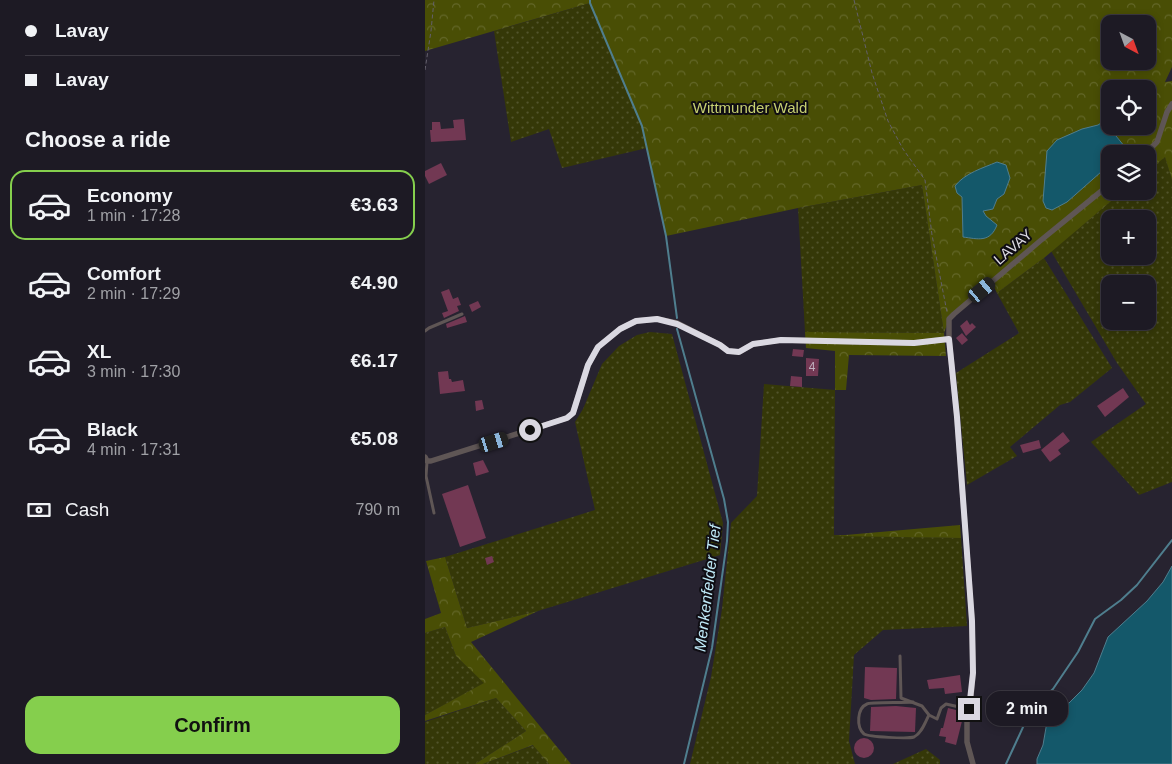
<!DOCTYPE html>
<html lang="en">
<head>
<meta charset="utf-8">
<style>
	:root { --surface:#1d1a24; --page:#25232c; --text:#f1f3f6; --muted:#a0a1a6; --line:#3b3841; --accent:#85cf4d }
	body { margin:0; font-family:Arial,sans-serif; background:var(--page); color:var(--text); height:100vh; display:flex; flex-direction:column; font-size:19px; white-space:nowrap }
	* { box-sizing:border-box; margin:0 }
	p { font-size:16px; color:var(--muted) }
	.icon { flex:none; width:28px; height:28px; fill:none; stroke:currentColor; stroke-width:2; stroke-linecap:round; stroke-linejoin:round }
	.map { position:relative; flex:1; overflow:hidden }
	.details { display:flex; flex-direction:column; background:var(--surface); width:425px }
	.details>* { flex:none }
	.guide { display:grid; align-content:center; height:110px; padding:0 25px; background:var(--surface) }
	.needle { width:32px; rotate:139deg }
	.fabs { position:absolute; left:676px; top:15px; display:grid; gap:10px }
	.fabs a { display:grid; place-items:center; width:55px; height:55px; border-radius:10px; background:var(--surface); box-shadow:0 2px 8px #0003,0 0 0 1px var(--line); font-size:25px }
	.end { position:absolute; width:22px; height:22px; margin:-11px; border:6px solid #dad8e1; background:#111; box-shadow:0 0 0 2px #111 }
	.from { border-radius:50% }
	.bubble { position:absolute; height:35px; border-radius:15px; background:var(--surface); box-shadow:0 2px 8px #0003,0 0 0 1px var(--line); font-size:16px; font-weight:600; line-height:35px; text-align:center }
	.car { position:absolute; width:15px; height:30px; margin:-15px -8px; border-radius:6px; box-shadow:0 0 4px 1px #0007; background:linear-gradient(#222 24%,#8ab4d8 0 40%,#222 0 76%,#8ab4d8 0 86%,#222 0) }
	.guide b { display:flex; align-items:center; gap:18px; height:48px; font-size:19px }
	.guide b+b { border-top:1px solid var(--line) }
	.guide i { width:12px; height:12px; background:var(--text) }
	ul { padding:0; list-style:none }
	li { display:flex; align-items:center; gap:15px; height:70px; margin:0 10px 8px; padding:0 15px; border:2px solid transparent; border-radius:15px }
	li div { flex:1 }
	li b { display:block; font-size:19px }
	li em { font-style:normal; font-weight:600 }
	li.selected { border-color:var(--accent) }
	li>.icon { width:45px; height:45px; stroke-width:1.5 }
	h2 { padding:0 25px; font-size:22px; line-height:60px }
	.pay { display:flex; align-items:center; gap:12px; height:55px; padding:0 25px; font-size:19px }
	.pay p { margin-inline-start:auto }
	.action { display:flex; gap:10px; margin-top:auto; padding:10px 25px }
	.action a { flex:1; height:58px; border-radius:15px; background:var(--accent); color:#111; font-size:20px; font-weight:600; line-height:58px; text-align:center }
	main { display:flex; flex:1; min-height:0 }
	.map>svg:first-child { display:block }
	.grass { fill:url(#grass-dots); fill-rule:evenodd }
	.forest { fill:url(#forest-crowns); fill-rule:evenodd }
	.water { fill:#14586a; stroke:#4f7e8e }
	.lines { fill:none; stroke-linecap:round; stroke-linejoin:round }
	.stream { stroke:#4f7e8e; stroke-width:2 }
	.building { fill:#723853 }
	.path { stroke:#64606c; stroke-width:1; stroke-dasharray:4 2.5; stroke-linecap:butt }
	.service { stroke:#5f5655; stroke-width:3 }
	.minor { stroke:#5f5655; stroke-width:5.5 }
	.route { stroke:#dad8e1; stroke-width:6 }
	.labels { text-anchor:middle; stroke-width:4; stroke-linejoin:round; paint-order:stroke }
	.number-label { font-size:12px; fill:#c0b0be }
	.park-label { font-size:15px; fill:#c6cf71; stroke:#0f0d13 }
	.street-label { font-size:15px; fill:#dad8e1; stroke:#0f0d13 }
	.water-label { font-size:16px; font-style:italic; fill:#bfe9f7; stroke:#0f0d13 }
</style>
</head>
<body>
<main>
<section class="details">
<div class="guide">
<b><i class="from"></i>Lavay</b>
<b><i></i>Lavay</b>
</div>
<h2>Choose a ride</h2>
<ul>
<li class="selected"><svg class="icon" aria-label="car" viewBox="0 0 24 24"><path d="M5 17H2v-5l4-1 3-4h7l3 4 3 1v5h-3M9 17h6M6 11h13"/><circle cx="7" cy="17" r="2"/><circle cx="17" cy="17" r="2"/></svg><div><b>Economy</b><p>1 min · 17:28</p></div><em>€3.63</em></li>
<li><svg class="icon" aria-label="car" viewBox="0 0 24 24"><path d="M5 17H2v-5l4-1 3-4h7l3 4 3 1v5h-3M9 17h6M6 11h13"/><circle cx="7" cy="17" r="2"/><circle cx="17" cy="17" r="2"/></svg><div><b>Comfort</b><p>2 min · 17:29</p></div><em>€4.90</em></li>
<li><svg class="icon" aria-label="car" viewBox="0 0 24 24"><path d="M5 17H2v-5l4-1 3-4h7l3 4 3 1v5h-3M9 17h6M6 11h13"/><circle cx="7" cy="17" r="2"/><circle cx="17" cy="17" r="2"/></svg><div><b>XL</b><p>3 min · 17:30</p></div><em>€6.17</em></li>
<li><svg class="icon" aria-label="car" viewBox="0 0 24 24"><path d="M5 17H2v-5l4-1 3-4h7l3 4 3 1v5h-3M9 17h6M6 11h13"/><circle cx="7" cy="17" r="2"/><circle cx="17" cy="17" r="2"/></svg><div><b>Black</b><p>4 min · 17:31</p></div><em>€5.08</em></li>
</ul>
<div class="pay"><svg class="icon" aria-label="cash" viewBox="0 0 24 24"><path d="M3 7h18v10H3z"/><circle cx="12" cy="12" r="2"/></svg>Cash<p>790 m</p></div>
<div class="action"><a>Confirm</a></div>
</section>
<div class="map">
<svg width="747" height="764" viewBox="0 0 747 764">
	<defs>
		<pattern id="grass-dots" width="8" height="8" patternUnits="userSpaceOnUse" patternTransform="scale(1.25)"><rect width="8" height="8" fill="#353808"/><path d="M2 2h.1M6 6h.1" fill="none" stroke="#52542c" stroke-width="1.8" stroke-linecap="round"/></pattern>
		<pattern id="forest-crowns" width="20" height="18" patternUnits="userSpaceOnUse" patternTransform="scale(1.25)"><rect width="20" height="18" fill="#494e05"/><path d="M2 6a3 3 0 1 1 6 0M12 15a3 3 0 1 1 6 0" fill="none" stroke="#636729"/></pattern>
	</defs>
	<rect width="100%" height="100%" fill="#272330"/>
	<!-- grass -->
	<g class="grass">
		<polygon points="165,3 217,126 222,148 137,168 124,129 86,142 69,31"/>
		<path d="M740,156L747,180V482L714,495L666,442L721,404L692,363L626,251L698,191H722L723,171ZM685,219H722V256H685ZM685,284H722V321H685Z"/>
		<polygon points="497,185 519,333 380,332 373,208"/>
		<polygon points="619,258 687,368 645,402 635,405 585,447 592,456 542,485 531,373 594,333 572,293"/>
		<polygon points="225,332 247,334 298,523 295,555 113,611 42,628 20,557 170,510 150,422 158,409 177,364 194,346 212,335"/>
		<polygon points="339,384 410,390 409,535 536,538 542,626 458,630 429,655 424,741 430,764 265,764 286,677 297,609 306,523 332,496"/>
		<polygon points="20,627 31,656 60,683 0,715 0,633"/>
		<polygon points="71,698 101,731 50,764 0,764 0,722"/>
		<polygon points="109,745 124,764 58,764"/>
		<polygon points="501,749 515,760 515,764 468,764"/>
	</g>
	<!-- forest -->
	<g class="forest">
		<path d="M0,0H747V67L740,82L747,81V180L740,157L723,171L722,154H695L698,150C697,139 689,137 688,126H722V89H685V119H682L673,125L657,129L642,202L685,164V191H698L619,258L572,293L568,285L524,319L519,333L521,356L424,355L421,390H410V351L381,348L380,332L519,333L497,185L373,208L241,236L217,126L165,3L0,51ZM685,24H722V61H685ZM572,162L581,186L579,194L572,199L568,209L558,211L561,216L538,237L537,197L534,181Z"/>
		<polygon points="535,525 536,538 409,536"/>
		<polygon points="20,557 42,628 113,611 46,642 146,764 124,764 108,745 58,764 50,764 101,731 71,698 0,721 0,715 59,683 31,656 20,627 0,633 0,619 16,613 1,561"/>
	</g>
	<!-- water -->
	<g class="water">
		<polygon points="682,119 685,119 685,126 688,126 691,136 700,147 695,154 685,154 685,164 642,202 627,210 621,208 618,201 622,151 632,140 657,129 673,125"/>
		<path d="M572,162L581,165L585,178L579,194L572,199L568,209L558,211L561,216L572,225C565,243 553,239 538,237L537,197L532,193L530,186C540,173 558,168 572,162Z"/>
		<polygon points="747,566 747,764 612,764 612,759 618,745 623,716 631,707 644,703 657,690 669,673 683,637 722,601 738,582"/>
	</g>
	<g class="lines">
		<!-- stream -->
		<g class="stream">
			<polyline points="165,0 165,3 217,126 241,236 252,318"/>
			<polyline points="252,329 299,499 303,522 302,541 287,648 259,764"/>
			<polyline points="581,764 599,725 609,709 617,699 628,689 653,652 670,619 696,600 712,585 747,540"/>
		</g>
	</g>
	<!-- building -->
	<g class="building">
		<polygon points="39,119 41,140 6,142 5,130 7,130 7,122 15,122 16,129 29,128 28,120"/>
		<polygon points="16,163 22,175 4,184 0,176 0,171"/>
		<polygon points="24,289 28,299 33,297 36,305 32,306 34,311 19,318 17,313 23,311 16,292"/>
		<polygon points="53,301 56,307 47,312 44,305"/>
		<polygon points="40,316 42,322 22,328 21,324"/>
		<polygon points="542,320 545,325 547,323 551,327 541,336 535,326"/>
		<polygon points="537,333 543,340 537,345 531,338"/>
		<polygon points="368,349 379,350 378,357 367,356"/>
		<polygon points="381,358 394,359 393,376 381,376"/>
		<polygon points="23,371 24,379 26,379 27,382 38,380 40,391 15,394 13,372"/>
		<polygon points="366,376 377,377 377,387 365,386"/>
		<polygon points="698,388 704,397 680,417 672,406"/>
		<polygon points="57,400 59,409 51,411 50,401"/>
		<polygon points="638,432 645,441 633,450 636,454 625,462 616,450"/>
		<polygon points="614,440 616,448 598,453 595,445"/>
		<polygon points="58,460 64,472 51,476 48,463"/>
		<polygon points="43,485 61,538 35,547 17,494"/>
		<polygon points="67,556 69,562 62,565 60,558"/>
		<polygon points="440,667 472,668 471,699 446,700 439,698"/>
		<polygon points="535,675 537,692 520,694 519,688 504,689 502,680"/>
		<polygon points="471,706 491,708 490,732 445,731 446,707"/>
		<polygon points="523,708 535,711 532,720 537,721 531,745 520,742 521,737 514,736 516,728 518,728"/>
		<circle cx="439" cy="748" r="10"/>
	</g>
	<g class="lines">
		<!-- path -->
		<g class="path">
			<polyline points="429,0 447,73 463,121 478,149 500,180 507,235 522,312"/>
			<polyline points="0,70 6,31 9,0"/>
		</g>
		<!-- service -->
		<g class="service">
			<polyline points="0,331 4,328 37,314"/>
			<polyline points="2,462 1,476 9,513"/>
			<polyline points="475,656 476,698 497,706 504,715 512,719 516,708 521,704 543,709"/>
			<path d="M488,702C479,703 445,702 442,704C432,708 431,727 439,734C444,737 483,739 489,737C497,733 500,722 504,715"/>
		</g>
		<!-- minor -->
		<g class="minor">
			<polyline points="720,154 732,142 742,112 747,104"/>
			<polyline points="524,339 524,319 529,314 615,241 685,184"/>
			<polyline points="0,457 2,461 6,461 142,418 148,413 163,365 173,347 195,329 211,321 232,319 252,323 295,345 303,351 314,352 328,344 356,340 489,343 524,339 532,417 547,621 548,673 546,697 542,720 542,742 548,764"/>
		</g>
	</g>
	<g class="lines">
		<!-- route -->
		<polyline class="route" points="105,430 142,418 148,413 163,365 173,347 195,329 211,321 232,319 252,324 295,345 303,351 314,352 328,344 356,340 489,343 524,339 532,417 547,621 548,673 544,709"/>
	</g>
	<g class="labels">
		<!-- number labels -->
		<g class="number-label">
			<text x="387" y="371">4</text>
		</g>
		<!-- park labels -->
		<g class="park-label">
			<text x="325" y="113">Wittmunder Wald</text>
		</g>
		<!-- street labels -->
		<g class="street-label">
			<text transform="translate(588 247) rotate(-41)" y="5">LAVAY</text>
		</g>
		<!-- water labels -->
		<g class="water-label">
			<text transform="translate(282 588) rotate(-83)" y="6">Menkenfelder Tief</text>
		</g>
	</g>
</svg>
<div class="fabs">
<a><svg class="needle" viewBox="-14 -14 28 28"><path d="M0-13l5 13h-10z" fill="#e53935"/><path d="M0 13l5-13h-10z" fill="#a0a1a6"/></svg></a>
<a><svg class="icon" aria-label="locate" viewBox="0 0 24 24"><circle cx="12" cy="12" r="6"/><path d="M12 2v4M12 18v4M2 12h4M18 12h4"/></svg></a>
<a><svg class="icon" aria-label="layers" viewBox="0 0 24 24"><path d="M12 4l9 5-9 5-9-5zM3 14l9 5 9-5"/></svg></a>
<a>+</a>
<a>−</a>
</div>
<i class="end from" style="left:105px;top:430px"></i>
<i class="end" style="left:544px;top:709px"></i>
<div class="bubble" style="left:561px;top:691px;width:82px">2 min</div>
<i class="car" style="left:557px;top:290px;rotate:50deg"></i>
<i class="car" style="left:69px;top:442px;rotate:73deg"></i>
</div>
</main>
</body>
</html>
